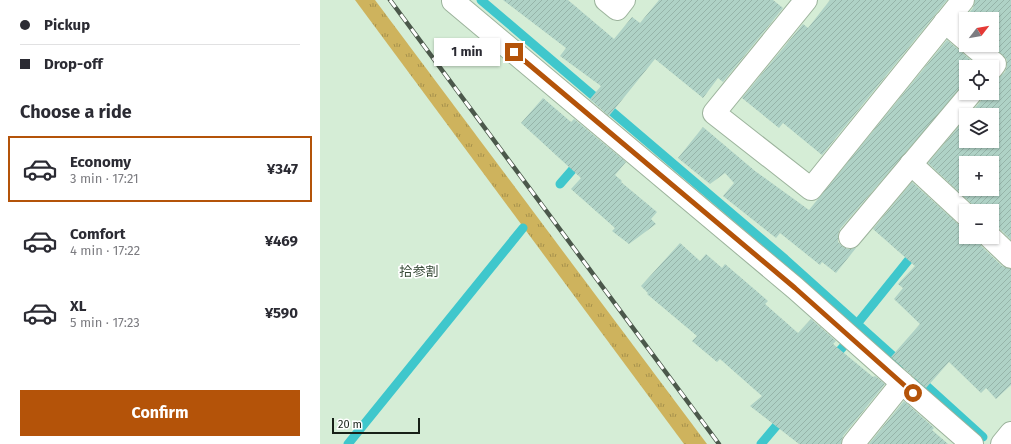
<!DOCTYPE html>
<html lang="en">
<head>
<meta charset="utf-8">
<style>
	:root { --surface:#fff; --page:#f2f2f3; --text:#2b2b33; --muted:#7c7c81; --line:#e1e1e2; --accent:#b45309 }
	body { margin:0; font-family:"Fira Sans","Noto Sans JP",sans-serif; background:var(--page); color:var(--text); height:100vh; display:flex; flex-direction:column; font-size:15px; white-space:nowrap }
	* { box-sizing:border-box; margin:0 }
	p { font-size:13px; color:var(--muted) }
	.icon { flex:none; width:22px; height:22px; fill:none; stroke:currentColor; stroke-width:2; stroke-linecap:round; stroke-linejoin:round }
	.map { position:relative; flex:1; overflow:hidden }
	.details { display:flex; flex-direction:column; background:var(--surface); width:320px }
	.details>* { flex:none }
	.banner { display:grid; align-content:center; height:88px; padding:0 20px; background:var(--surface) }
	.needle { width:26px; rotate:59deg }
	.fabs { position:absolute; left:639px; top:12px; display:grid; gap:8px }
	.fabs a { display:grid; place-items:center; width:40px; height:40px; border-radius:0px; background:var(--surface); box-shadow:0 1px 3px #0004; font-size:20px }
	.scale { position:absolute; left:12px; bottom:10px; width:88px; box-sizing:border-box; padding-left:4px; border:2px solid #172017; border-top:0; font-size:11px; line-height:14px; white-space:nowrap; color:#172017; -webkit-text-stroke:3px #fff; paint-order:stroke }
	.end { position:absolute; width:18px; height:18px; margin:-9px; border:5px solid #b45309; background:#fff; box-shadow:0 0 0 2px #fff }
	.from { border-radius:50% }
	.bubble { position:absolute; height:28px; border-radius:0px; background:var(--surface); box-shadow:0 1px 3px #0004; font-size:13px; font-weight:700; line-height:28px; text-align:center }
	.banner b { display:flex; align-items:center; gap:14px; height:38px; font-size:15px }
	.banner b+b { border-top:1px solid var(--line) }
	.banner i { width:10px; height:10px; background:var(--text) }
	ul { padding:0; list-style:none }
	li { display:flex; align-items:center; gap:12px; height:66px; margin:0 8px 6px; padding:0 12px; border:2px solid transparent; border-radius:0px }
	li div { flex:1 }
	li b { display:block; font-size:15px }
	li em { font-style:normal; font-weight:700 }
	li.current { border-color:var(--accent) }
	li>.icon { width:36px; height:36px; stroke-width:1.5 }
	h2 { padding:0 20px; font-size:18px; line-height:48px }
	.primary-button { display:flex; gap:8px; margin-top:auto; padding:8px 20px }
	.primary-button a { flex:1; height:46px; border-radius:0px; background:var(--accent); color:#fff; font-size:16px; font-weight:700; line-height:46px; text-align:center }
	main { display:flex; flex:1; min-height:0 }
	.map>svg:first-child { display:block }
	.grass { fill:url(#grass-tufts) }
	.lines { fill:none; stroke-linecap:round; stroke-linejoin:round }
	.stream { stroke:#3fc7cc; stroke-width:9 }
	.building { fill:url(#building-hatch); fill-rule:evenodd }
	.minor-casing { stroke:#9cb39c; stroke-width:24 }
	.minor { stroke:#fff; stroke-width:22 }
	.rail-casing { stroke:#4b584b; stroke-width:4.5 }
	.rail { stroke:#fff; stroke-width:3; stroke-dasharray:9; stroke-linecap:butt }
	.route { stroke:#b45309; stroke-width:5 }
	.labels { text-anchor:middle; stroke-width:3.5; stroke-linejoin:round; paint-order:stroke }
	.neighbourhood-label { font-size:13px; fill:#354835; stroke:#fff }
</style>
</head>
<body>
<main>
<section class="details">
<div class="banner">
<b><i class="from"></i>Pickup</b>
<b><i></i>Drop-off</b>
</div>
<h2>Choose a ride</h2>
<ul>
<li class="current"><svg class="icon" aria-label="car" viewBox="0 0 24 24"><path d="M5 17H2v-5l4-1 3-4h7l3 4 3 1v5h-3M9 17h6M6 11h13"/><circle cx="7" cy="17" r="2"/><circle cx="17" cy="17" r="2"/></svg><div><b>Economy</b><p>3 min · 17:21</p></div><em>¥347</em></li>
<li><svg class="icon" aria-label="car" viewBox="0 0 24 24"><path d="M5 17H2v-5l4-1 3-4h7l3 4 3 1v5h-3M9 17h6M6 11h13"/><circle cx="7" cy="17" r="2"/><circle cx="17" cy="17" r="2"/></svg><div><b>Comfort</b><p>4 min · 17:22</p></div><em>¥469</em></li>
<li><svg class="icon" aria-label="car" viewBox="0 0 24 24"><path d="M5 17H2v-5l4-1 3-4h7l3 4 3 1v5h-3M9 17h6M6 11h13"/><circle cx="7" cy="17" r="2"/><circle cx="17" cy="17" r="2"/></svg><div><b>XL</b><p>5 min · 17:23</p></div><em>¥590</em></li>
</ul>
<div class="primary-button"><a>Confirm</a></div>
</section>
<div class="map">
<svg width="691" height="444" viewBox="0 0 691 444">
	<defs>
		<pattern id="grass-tufts" width="24" height="20" patternUnits="userSpaceOnUse"><rect width="24" height="20" fill="#ceb35d"/><path d="M3 7l-1-3M5 7V3M7 7l1-3M15 17l-1-3M17 17v-4M19 17l1-3" fill="none" stroke="#a6914c"/></pattern>
		<pattern id="building-hatch" width="6" height="6" patternUnits="userSpaceOnUse"><rect width="6" height="6" fill="#afd2c6"/><path d="M-1 1l2-2M0 6l6-6M5 7l2-2" fill="none" stroke="#96b4a9"/></pattern>
	</defs>
	<rect width="100%" height="100%" fill="#d5edd6"/>
	<!-- grass -->
	<polygon class="grass" points="35,0 55,0 387,444 364,444"/>
	<g class="lines">
		<!-- stream -->
		<g class="stream">
			<polyline points="161,0 465,259 582,364"/>
			<polyline points="240,184 260,161"/>
			<polyline points="537,324 595,252"/>
			<polyline points="512,359 523,347"/>
			<polyline points="599,379 663,437"/>
			<polyline points="28,444 203,228"/>
			<polyline points="441,444 463,418"/>
		</g>
	</g>
	<!-- building -->
	<g class="building">
		<polygon points="183,0 248,0 294,39 312,17 320,23 339,0 453,0 463,8 403,82 398,78 383,98 335,59 289,116 270,99 281,86 240,56 246,48"/>
		<polygon points="510,0 627,0 502,155 463,123 459,128 422,98 483,24 488,28"/>
		<path d="M655,0H691V240L679,228L672,225V211H658L654,206L608,163L646,118V141H672V115H649L661,101L663,93H672V80L677,79L685,72L687,66V60L672,45V19H646V24L643,21L653,8ZM646,163H672V189H646Z"/>
		<polygon points="627,40 659,67 646,67 646,82 520,229 518,235 518,242 522,246 528,249 536,248 516,273 502,262 500,265 460,233 456,238 403,196 414,183 405,173 390,184 358,158 383,127 435,171 489,210"/>
		<polygon points="223,98 251,122 254,119 306,162 295,175 302,181 301,182 337,212 331,219 336,224 309,244 292,231 295,228 251,189 261,178 201,123"/>
		<polygon points="592,182 638,224 646,227 646,237 658,237 661,246 682,266 691,269 691,385 676,399 666,388 661,393 629,362 606,388 571,357 600,324 574,299 583,288 578,284 595,266 553,229"/>
		<polygon points="360,243 380,261 386,254 402,268 405,264 448,301 445,304 478,333 491,319 516,341 513,344 553,377 555,376 565,384 523,436 521,444 479,444 430,406 442,396 400,359 397,362 372,341 377,336 327,294 328,293 321,286"/>
		<polygon points="584,401 614,428 612,430 628,444 549,444"/>
	</g>
	<g class="lines">
		<defs>
			<g id="minor">
				<polyline points="286,0 297,9 304,0"/>
				<polyline points="486,0 394,113 491,189 643,0"/>
				<polyline points="133,1 475,288 582,383"/>
				<polyline points="625,22 646,40"/>
				<polyline points="652,45 675,64 672,68"/>
				<polyline points="591,164 646,215"/>
				<polyline points="530,237 651,93"/>
				<polyline points="670,237 691,257"/>
				<polyline points="533,444 582,383 652,444"/>
				<polyline points="682,444 691,433"/>
			</g>
		</defs>
		<!-- minor casing -->
		<use href="#minor" class="minor-casing"/>
		<!-- minor -->
		<use href="#minor" class="minor"/>
		<defs>
			<polyline id="rail" points="70,0 399,444"/>
		</defs>
		<!-- rail casing -->
		<use href="#rail" class="rail-casing"/>
		<!-- rail -->
		<use href="#rail" class="rail"/>
	</g>
	<g class="lines">
		<!-- route -->
		<polyline class="route" points="194,52 475,288 593,393"/>
	</g>
	<g class="labels">
		<!-- neighbourhood labels -->
		<g class="neighbourhood-label">
			<text x="99" y="276">拾参割</text>
		</g>
	</g>
</svg>
<div class="fabs">
<a><svg class="needle" viewBox="-14 -14 28 28"><path d="M0-13l5 13h-10z" fill="#e53935"/><path d="M0 13l5-13h-10z" fill="#7c7c81"/></svg></a>
<a><svg class="icon" aria-label="locate" viewBox="0 0 24 24"><circle cx="12" cy="12" r="6"/><path d="M12 2v4M12 18v4M2 12h4M18 12h4"/></svg></a>
<a><svg class="icon" aria-label="layers" viewBox="0 0 24 24"><path d="M12 4l9 5-9 5-9-5zM3 14l9 5 9-5"/></svg></a>
<a>+</a>
<a>−</a>
</div>
<div class="scale">20 m</div>
<i class="end from" style="left:593px;top:393px"></i>
<i class="end" style="left:194px;top:52px"></i>
<div class="bubble" style="left:114px;top:38px;width:66px">1 min</div>
</div>
</main>
</body>
</html>
